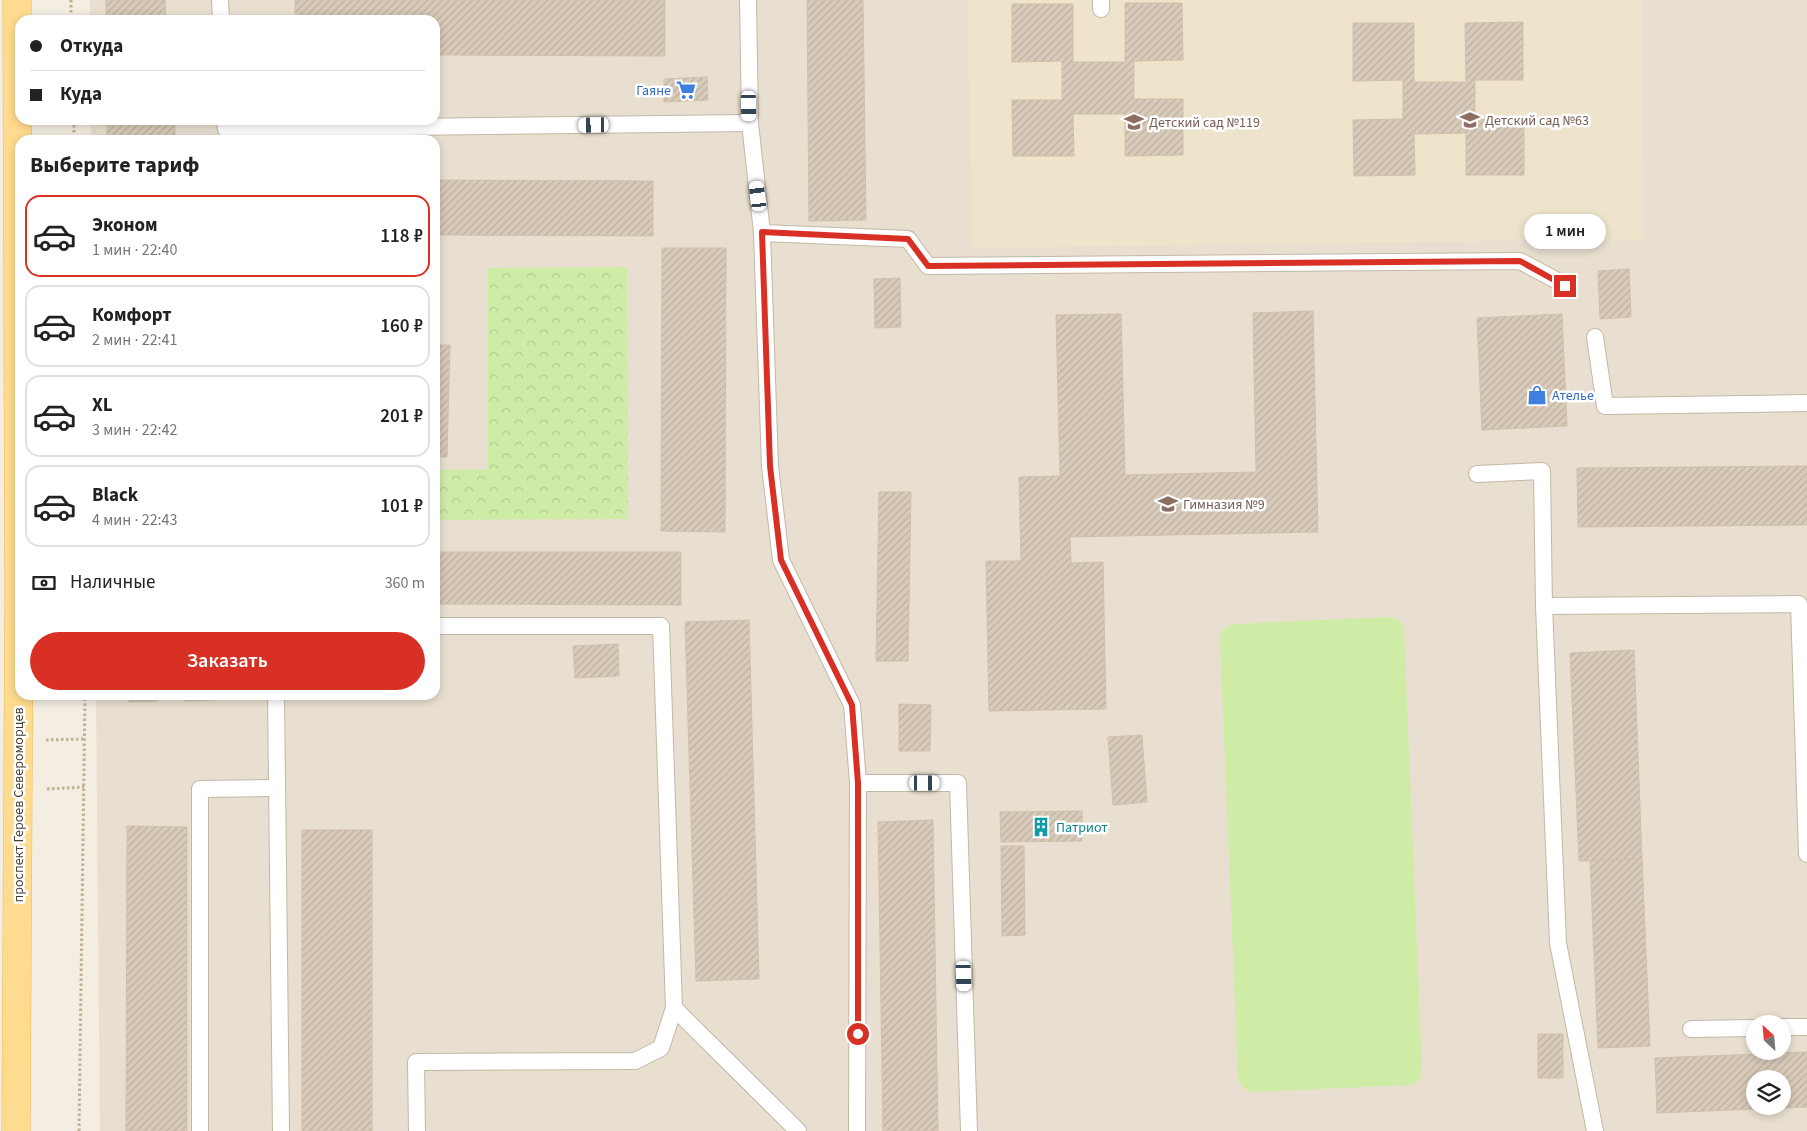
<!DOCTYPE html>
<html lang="ru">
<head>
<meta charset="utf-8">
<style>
	:root { --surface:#fff; --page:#f2f2f2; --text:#222; --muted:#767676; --line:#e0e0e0; --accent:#d93025 }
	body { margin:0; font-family:"Source Sans 3",sans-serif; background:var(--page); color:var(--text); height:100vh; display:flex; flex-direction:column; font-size:19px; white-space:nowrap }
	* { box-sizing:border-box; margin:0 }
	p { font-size:16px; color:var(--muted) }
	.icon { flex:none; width:28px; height:28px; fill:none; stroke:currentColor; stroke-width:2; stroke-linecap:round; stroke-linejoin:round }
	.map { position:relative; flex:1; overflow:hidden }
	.drawer { position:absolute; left:15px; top:135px; width:425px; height:565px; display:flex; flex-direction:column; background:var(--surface); border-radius:15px; box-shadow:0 2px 8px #0003 }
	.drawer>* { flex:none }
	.guide { position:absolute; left:15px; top:15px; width:425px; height:110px; border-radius:15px; box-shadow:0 2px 8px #0003; display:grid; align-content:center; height:110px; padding:0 15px; background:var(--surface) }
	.needle { width:32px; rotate:334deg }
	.tools { position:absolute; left:1746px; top:1015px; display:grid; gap:10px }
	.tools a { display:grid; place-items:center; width:45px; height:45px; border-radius:50%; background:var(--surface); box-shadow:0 2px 8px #0003; font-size:25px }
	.end { position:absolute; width:22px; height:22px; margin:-11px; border:6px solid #d93025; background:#fff; box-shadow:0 0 0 2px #fff }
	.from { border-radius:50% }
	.bubble { position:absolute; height:35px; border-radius:18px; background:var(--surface); box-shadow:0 2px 8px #0003; font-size:16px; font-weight:600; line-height:35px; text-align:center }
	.car { position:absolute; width:15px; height:30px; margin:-15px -8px; border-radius:6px; box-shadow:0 0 4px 1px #0007; background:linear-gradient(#fff 24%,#345 0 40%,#fff 0 76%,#345 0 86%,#fff 0) }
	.guide b { display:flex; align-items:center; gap:18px; height:48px; font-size:19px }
	.guide b+b { border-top:1px solid var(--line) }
	.guide i { width:12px; height:12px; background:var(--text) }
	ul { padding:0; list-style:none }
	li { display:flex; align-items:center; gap:15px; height:82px; margin:0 10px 8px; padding:0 5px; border:2px solid var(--line); border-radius:15px }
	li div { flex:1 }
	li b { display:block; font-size:19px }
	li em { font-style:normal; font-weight:600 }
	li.active { border-color:var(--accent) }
	li>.icon { width:45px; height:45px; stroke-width:1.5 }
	h2 { padding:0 15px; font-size:22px; line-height:60px }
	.pay { display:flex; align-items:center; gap:12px; height:55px; padding:0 15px; font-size:19px }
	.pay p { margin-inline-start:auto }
	.primary-button { display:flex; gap:10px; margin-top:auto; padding:10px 15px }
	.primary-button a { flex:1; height:58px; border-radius:30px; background:var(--accent); color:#fff; font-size:20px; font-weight:600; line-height:58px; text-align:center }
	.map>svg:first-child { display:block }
	.residential { fill:#e8dfd0; fill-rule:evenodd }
	.education { fill:#eee3cb }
	.forest { fill:url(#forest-crowns) }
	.pitch { fill:#cfeca7 }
	.building { fill:url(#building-hatch); stroke:#d1c0a9; fill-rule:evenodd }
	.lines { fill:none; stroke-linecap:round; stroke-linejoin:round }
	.service-casing { stroke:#c2b8a7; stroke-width:18 }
	.primary-casing { stroke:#eb5; stroke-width:29 }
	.path { stroke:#c2b094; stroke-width:3; stroke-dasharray:2.5 2.5; stroke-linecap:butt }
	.service { stroke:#fff; stroke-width:16 }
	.primary { stroke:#ffdb8f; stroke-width:28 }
	.route { stroke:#d93025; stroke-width:6 }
	.labels { text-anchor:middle; stroke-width:5; stroke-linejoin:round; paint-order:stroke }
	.shop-label { font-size:14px; fill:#366cbe; stroke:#fff; text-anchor:end }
	.education-label { font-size:14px; fill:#785e54; stroke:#fff; text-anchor:start }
	.street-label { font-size:14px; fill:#453d32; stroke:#fff }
	.culture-label { font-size:14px; fill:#0d838f; stroke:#fff; text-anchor:start }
</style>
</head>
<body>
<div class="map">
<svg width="1807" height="1131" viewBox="0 0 1807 1131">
	<defs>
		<pattern id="forest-crowns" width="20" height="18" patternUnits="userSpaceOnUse" patternTransform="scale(1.25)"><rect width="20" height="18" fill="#cfeca7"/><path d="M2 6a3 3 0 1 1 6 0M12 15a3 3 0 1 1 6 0" fill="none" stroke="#b3cb90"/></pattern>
		<pattern id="building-hatch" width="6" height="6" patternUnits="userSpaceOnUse" patternTransform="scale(1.25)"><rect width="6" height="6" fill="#d9cbba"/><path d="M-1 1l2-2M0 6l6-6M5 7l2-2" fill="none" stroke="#bcafa0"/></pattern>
	</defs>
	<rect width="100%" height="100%" fill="#f3ede2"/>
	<!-- residential -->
	<path class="residential" d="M90,0H1807V1131H100L96,695H435V140H91V120H435V20H90ZM1755,1024H1782V1051H1755ZM1755,1079H1782V1106H1755Z"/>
	<!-- education -->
	<polygon class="education" points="968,0 1641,0 1644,239 971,248"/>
	<!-- forest -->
	<polygon class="forest" points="627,267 628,519 435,520 435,470 488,469 488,268"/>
	<!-- pitch -->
	<path class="pitch" d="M1390,617C1399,619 1402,622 1404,630L1422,1071C1421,1079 1418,1083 1410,1085L1252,1092C1244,1090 1241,1087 1238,1078L1220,638C1222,630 1225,626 1233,624Z"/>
	<!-- building -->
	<g class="building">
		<polygon points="106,0 165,0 166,20 106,20"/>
		<polygon points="295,0 665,0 665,56 435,55 435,20 295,20"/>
		<polygon points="807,0 863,0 866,220 809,221"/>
		<polygon points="1125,3 1182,3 1183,60 1134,61 1134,99 1183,99 1183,155 1125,156 1125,114 1073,114 1074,156 1013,156 1012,100 1062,100 1062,61 1012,62 1012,4 1073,4 1073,62 1125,62"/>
		<polygon points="1523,22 1523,80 1475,80 1475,119 1524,119 1524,175 1466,175 1466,133 1414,134 1415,175 1354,176 1353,120 1403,119 1403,80 1353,81 1353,23 1414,23 1414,82 1466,82 1465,23"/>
		<polygon points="707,77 708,100 664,102 664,79"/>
		<rect x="107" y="120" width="68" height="20"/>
		<polygon points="435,180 653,181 653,236 435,235"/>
		<polygon points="662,248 726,248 725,532 661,531"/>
		<polygon points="1629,269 1631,317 1600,319 1598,271"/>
		<polygon points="900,278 901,327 875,328 874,279"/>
		<polygon points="1313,311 1318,532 1070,537 1071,563 1103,562 1106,709 989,711 986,561 1021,561 1019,477 1060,476 1056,315 1121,314 1125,475 1256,472 1253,313"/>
		<polygon points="1562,314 1567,426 1482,430 1477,318"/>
		<polygon points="435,345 450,345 447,457 435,457"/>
		<polygon points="1807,466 1807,525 1578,527 1577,468"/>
		<polygon points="879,492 911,492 908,661 876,661"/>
		<polygon points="435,552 681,552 681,605 435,604"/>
		<polygon points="749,620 759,979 696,981 685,622"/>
		<polygon points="618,644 619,676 575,678 573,646"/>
		<polygon points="1634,650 1642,859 1579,861 1570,653"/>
		<polygon points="128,695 156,695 157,701 129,702"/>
		<polygon points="184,695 215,695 215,700 185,701"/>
		<polygon points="899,704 931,705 930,751 899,751"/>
		<polygon points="1142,735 1147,802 1113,805 1108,737"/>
		<polygon points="1082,811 1082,841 1001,842 1000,812"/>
		<polygon points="933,820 938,1131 883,1131 878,822"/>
		<polygon points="127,826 187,827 187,1131 126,1131"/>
		<rect x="302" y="830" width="70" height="301"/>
		<polygon points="1001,846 1024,846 1025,935 1002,936"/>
		<polygon points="1642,859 1650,1046 1598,1048 1590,861"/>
		<rect x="1538" y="1034" width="25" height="44"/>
		<path d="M1807,1052V1107L1657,1113L1655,1058ZM1755,1079H1782V1106H1755Z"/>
	</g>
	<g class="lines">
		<defs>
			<g id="service">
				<polyline points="220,0 221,20"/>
				<polyline points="748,0 750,123 762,233 770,466 781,560 852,705 858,783 857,1131"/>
				<polyline points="1101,0 1101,9"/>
				<polyline points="225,120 226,129 750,123"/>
				<polyline points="762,233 908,239 928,266 1520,261 1565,285"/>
				<polyline points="1595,337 1605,406 1807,403"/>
				<polyline points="1477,474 1542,471 1544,606 1558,943 1595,1131"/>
				<polyline points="1544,606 1799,604 1807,854"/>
				<polyline points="435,626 661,626 674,1008 798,1131"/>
				<polyline points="276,695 281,1131"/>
				<polyline points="858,783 958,783 969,1131"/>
				<polyline points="1782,1027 1807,1027"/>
				<polyline points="1691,1029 1755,1028"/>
				<polyline points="200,1131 200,789 277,788"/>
				<polyline points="417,1131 416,1062 635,1061 661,1048 674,1008"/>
			</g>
			<polyline id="primary" points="16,1131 19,599 17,0"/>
		</defs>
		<!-- service casing -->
		<use href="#service" class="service-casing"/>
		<!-- primary casing -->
		<use href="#primary" class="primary-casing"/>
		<!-- path -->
		<g class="path">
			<polyline points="71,0 71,20"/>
			<polyline points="74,120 74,140"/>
			<polyline points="46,740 84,739"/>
			<polyline points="47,789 84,787"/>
			<polyline points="79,1131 85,695"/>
		</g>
		<!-- service -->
		<use href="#service" class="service"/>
		<!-- primary -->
		<use href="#primary" class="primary"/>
	</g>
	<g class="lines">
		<!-- route -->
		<polyline class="route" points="858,1034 858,783 852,705 781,560 770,466 762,232 908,239 928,266 1520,261 1565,286"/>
	</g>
	<!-- icons -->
	<defs>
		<symbol id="supermarket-bare" viewBox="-9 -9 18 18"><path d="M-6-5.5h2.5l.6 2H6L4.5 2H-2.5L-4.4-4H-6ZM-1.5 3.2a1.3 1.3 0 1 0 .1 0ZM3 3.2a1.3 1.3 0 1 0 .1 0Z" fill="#3f7fe0" stroke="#fff" stroke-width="2.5" paint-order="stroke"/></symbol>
		<symbol id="school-bare" viewBox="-9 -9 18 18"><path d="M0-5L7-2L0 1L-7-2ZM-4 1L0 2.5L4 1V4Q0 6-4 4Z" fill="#8d6e63" stroke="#fff" stroke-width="2.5" paint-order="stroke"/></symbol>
		<symbol id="shop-bare" viewBox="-9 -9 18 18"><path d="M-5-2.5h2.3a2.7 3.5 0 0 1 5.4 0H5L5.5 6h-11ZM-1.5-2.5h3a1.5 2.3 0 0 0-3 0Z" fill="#3f7fe0" stroke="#fff" stroke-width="2.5" paint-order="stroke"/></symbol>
		<symbol id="building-bare" viewBox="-9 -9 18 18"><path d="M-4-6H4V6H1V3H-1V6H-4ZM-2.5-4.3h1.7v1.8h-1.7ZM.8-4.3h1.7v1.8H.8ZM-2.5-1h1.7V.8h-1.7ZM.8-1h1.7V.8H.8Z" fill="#0f9aa8" stroke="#fff" stroke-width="2.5" paint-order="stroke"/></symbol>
	</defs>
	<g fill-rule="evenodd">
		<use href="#supermarket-bare" x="672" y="76" width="28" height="28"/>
		<use href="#school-bare" x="1456" y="106" width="28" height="28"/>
		<use href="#school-bare" x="1120" y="108" width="28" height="28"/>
		<use href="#shop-bare" x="1523" y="381" width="28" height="28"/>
		<use href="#school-bare" x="1154" y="490" width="28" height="28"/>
		<use href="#building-bare" x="1027" y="813" width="28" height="28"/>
	</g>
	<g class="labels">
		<!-- shop labels -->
		<g class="shop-label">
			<text x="671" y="95">Гаяне</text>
			<text x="1552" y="400" text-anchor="start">Ателье</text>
		</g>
		<!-- education labels -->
		<g class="education-label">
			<text x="1485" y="125">Детский сад №63</text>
			<text x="1149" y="127">Детский сад №119</text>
			<text x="1183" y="509">Гимназия №9</text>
		</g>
		<!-- street labels -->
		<g class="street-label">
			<text transform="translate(18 805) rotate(-90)" y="5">проспект Героев Североморцев</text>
		</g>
		<!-- culture labels -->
		<g class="culture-label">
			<text x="1056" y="832">Патриот</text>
		</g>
	</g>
</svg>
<div class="tools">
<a><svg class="needle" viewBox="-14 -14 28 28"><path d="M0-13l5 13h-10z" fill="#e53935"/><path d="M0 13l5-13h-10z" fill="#767676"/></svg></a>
<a><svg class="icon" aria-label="layers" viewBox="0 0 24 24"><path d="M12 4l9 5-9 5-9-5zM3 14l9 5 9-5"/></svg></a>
</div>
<i class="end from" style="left:858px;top:1034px"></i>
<i class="end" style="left:1565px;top:286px"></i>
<div class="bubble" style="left:1524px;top:214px;width:82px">1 мин</div>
<i class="car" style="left:749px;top:106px;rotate:179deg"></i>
<i class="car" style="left:594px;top:125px;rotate:269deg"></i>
<i class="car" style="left:758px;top:196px;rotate:353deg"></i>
<i class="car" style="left:925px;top:783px;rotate:90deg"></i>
<i class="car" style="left:964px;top:976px;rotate:178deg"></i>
<div class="guide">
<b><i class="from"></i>Откуда</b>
<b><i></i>Куда</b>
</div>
<section class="drawer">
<h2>Выберите тариф</h2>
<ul>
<li class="active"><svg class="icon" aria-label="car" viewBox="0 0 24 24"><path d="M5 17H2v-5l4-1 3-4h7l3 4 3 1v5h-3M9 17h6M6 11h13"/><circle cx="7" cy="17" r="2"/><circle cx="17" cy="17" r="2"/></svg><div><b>Эконом</b><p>1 мин · 22:40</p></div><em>118 ₽</em></li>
<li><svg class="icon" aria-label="car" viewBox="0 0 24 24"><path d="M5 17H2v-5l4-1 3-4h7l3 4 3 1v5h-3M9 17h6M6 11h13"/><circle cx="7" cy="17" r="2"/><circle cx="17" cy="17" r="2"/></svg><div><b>Комфорт</b><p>2 мин · 22:41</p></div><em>160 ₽</em></li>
<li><svg class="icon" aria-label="car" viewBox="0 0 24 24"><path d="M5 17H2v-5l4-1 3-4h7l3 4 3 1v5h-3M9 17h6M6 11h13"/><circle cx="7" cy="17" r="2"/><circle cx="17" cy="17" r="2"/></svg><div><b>XL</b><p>3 мин · 22:42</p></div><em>201 ₽</em></li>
<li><svg class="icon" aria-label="car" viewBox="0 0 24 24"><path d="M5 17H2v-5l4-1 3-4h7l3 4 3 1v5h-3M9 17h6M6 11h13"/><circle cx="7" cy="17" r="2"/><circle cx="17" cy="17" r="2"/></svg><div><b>Black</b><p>4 мин · 22:43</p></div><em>101 ₽</em></li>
</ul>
<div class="pay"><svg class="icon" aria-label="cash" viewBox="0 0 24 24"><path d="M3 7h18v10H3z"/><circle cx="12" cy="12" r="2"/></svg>Наличные<p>360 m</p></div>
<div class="primary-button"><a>Заказать</a></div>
</section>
</div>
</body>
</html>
